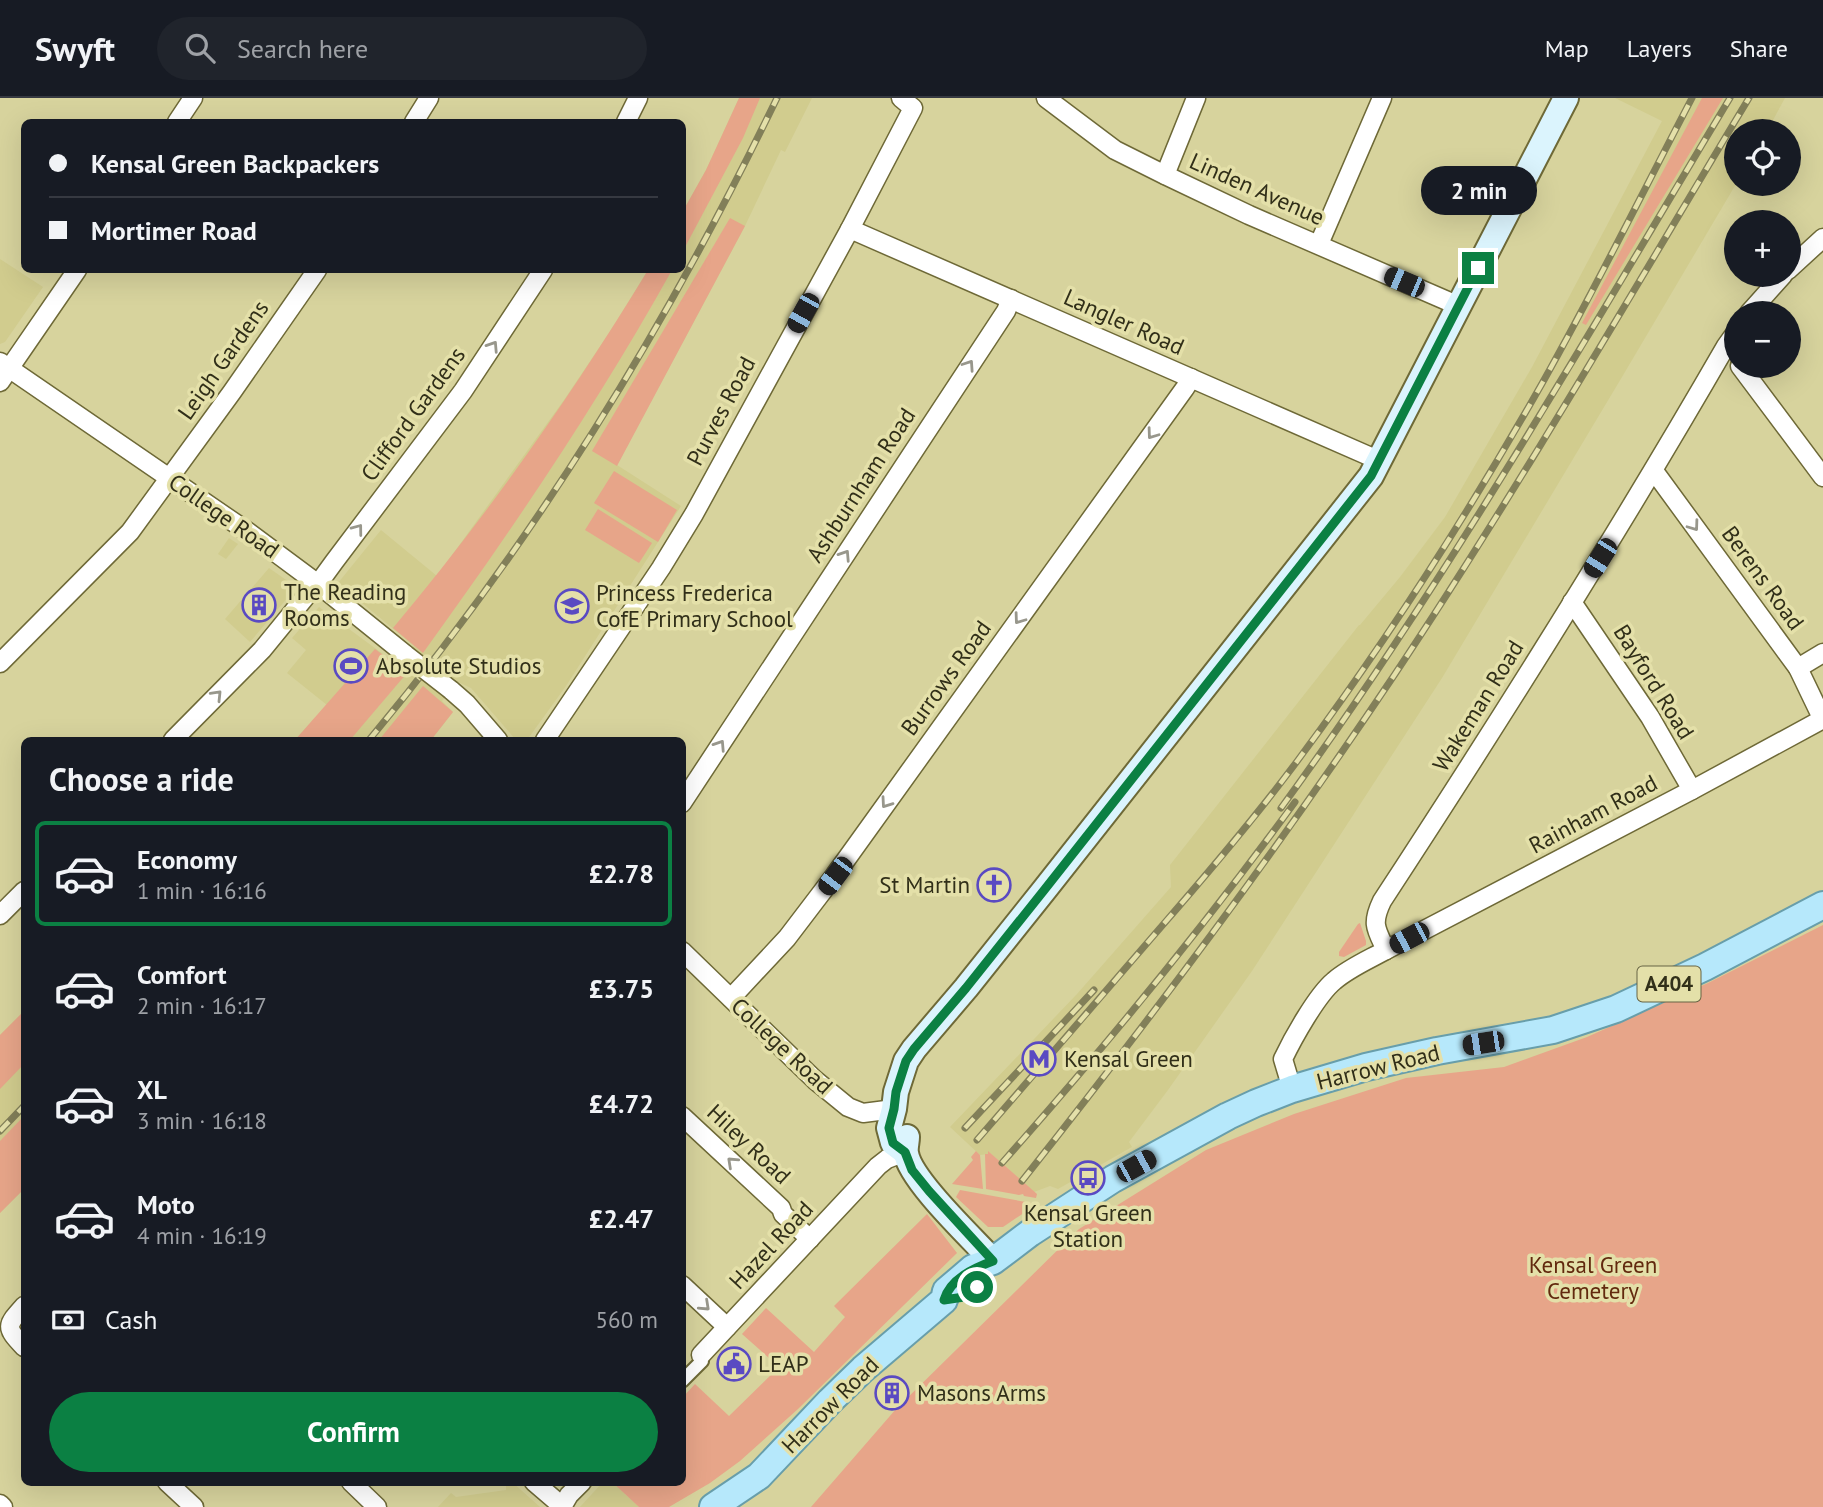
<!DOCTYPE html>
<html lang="en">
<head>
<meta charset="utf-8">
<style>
	:root { --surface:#171b24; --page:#20242c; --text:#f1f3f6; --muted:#9ea1a6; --line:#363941; --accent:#0b8043 }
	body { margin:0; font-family:"PT Sans",sans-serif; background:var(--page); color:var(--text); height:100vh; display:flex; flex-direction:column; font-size:26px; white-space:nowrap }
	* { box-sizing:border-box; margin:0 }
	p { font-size:23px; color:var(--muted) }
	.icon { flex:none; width:38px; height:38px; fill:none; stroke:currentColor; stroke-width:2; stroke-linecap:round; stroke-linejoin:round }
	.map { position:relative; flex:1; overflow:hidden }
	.panel { position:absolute; left:21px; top:639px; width:665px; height:749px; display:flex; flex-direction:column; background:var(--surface); border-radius:10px; box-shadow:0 7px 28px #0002 }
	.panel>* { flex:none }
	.hud { position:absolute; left:21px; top:21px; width:665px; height:154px; border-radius:10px; box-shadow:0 7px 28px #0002; display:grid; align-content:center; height:154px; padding:0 28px; background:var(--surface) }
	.fabs { position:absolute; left:1724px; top:21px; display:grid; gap:14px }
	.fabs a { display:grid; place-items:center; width:77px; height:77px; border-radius:50%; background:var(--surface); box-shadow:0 7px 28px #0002; font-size:35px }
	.end { position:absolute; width:32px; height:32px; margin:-16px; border:9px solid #0b8043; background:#fff; box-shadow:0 0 0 4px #fff }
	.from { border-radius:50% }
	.bubble { position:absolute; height:49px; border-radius:24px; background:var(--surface); box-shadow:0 7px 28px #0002; font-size:23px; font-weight:700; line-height:49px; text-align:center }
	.car { position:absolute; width:21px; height:42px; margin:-21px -10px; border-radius:9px; box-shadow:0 0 5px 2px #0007; background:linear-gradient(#222 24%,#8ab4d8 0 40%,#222 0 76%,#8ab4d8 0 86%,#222 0) }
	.hud b { display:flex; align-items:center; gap:24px; height:66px; font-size:26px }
	.hud b+b { border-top:2px solid var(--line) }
	.hud i { width:18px; height:18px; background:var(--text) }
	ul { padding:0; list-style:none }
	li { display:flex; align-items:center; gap:21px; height:105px; margin:0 14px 10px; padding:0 14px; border:4px solid transparent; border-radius:10px }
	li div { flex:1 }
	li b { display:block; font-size:26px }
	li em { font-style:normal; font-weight:700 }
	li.current { border-color:var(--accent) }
	li>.icon { width:63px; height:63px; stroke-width:1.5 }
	h2 { padding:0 28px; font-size:32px; line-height:84px }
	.pay { display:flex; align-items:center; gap:18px; height:77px; padding:0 28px; font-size:26px }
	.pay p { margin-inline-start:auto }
	.primary-button { display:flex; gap:14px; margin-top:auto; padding:14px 28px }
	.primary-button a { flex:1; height:80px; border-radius:42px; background:var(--accent); color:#fff; font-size:28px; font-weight:700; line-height:80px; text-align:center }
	header { display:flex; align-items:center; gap:42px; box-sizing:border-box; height:98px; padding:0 35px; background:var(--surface); border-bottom:2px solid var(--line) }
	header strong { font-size:33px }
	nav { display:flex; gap:38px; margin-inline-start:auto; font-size:24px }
	.search { width:490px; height:63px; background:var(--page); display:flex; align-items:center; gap:18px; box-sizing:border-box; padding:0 24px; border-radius:38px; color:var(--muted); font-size:26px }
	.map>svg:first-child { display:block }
	.built { fill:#d1cc8e }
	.green { fill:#e7a589 }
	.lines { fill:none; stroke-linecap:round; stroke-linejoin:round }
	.pedestrian-casing { stroke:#6e6937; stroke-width:16 }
	.minor-casing { stroke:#6e6937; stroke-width:21 }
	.secondary-casing { stroke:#6e6937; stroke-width:28 }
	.primary-casing { stroke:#689eaa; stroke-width:30 }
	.pedestrian { stroke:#fff; stroke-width:12 }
	.minor { stroke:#fff; stroke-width:18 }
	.secondary { stroke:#dbf4fd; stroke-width:24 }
	.primary { stroke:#b6e8fb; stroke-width:26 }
	.rail-casing { stroke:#827f59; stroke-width:7 }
	.rail { stroke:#e4e0a9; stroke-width:4.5; stroke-dasharray:13; stroke-linecap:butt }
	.minor-bridge-casing { stroke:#6e6937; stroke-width:21; stroke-linecap:butt }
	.minor-bridge { stroke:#fff; stroke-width:18 }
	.oneway { stroke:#98978c }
	.route { stroke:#0b8043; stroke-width:9 }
	.labels { text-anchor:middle; stroke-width:7; stroke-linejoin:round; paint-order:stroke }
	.shield { fill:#e4e0a9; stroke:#676444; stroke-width:2 }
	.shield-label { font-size:21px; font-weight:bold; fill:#312f19 }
	.street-label { font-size:23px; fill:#312f19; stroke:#e4e0a9 }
	.poi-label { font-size:23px; fill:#312f19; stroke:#e4e0a9; text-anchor:start }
	.park-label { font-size:23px; fill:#62290e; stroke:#e4e0a9 }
</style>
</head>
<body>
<header>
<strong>Swyft</strong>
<div class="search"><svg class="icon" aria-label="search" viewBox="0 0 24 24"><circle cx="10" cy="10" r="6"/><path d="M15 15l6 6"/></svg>Search here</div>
<nav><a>Map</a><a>Layers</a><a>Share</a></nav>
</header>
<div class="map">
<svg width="1823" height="1409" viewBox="0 0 1823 1409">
	<rect width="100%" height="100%" fill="#d7d39d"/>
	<!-- built -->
	<g class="built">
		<polygon points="739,0 812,0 785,54 781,52 745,128 617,367 681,408 566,588 527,642 516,642 471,590 458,584 442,603 453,614 431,642 295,642 327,607 287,575 306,552 292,540 319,509 398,567 414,548 338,485 381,432 437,478 564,302 609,235 648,172 682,172 683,113 706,72"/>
		<polygon points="1615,0 1785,0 1767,33 1736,33 1736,86 1622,279 1442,580 1252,873 1168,992 1129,1044 1132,1049 1058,1091 1050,1088 1034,1094 989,1054 988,1056 980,1057 950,1029 1077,896 1171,789 1170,767 1359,527 1360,527 1400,479 1445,419 1532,269 1662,23"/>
		<polygon points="0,161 43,189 5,244 0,246"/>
		<polygon points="229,440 238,446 226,461 218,456"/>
		<polygon points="269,470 292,486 295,491 250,544 225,521"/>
		<polygon points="24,913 24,1091 0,1115 0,937"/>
		<polygon points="506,1384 512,1384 540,1409 438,1409 451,1395 456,1399 506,1392"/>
		<polygon points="603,1384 612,1384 639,1409 580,1409"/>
	</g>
	<!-- green -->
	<g class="green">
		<polygon points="739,0 760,0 743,40 683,153 683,113 706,72"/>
		<polygon points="1702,0 1723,0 1586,227 1582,225"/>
		<polygon points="730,120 745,128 617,368 592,353"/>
		<path d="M648,172H672C598,305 512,432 423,555L393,530C487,418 572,297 648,172Z"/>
		<polygon points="614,373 677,412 658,444 594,405"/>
		<polygon points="598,411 652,445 639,465 585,432"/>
		<polygon points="375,551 407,575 350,642 295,642"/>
		<polygon points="423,588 453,614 431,642 379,642"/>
		<polygon points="1360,825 1366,843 1366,847 1344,859 1339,858 1339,854 1358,826"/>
		<polygon points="1823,827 1823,1409 811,1409 896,1311 1079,1131 1206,1052 1294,1016 1406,980 1504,969 1587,939 1708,885"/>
		<polygon points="24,913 24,966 0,991 0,937"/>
		<polygon points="24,1018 24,1091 0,1115 0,1043"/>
		<polygon points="976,1053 980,1057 983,1091 952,1086 973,1062 971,1059"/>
		<polygon points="988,1053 1037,1096 1036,1100 1024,1098 1023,1096 1019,1097 986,1091 985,1056 988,1056"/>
		<polygon points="960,1092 1031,1105 1031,1110 1003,1129 988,1129 956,1099"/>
		<polygon points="927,1116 957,1155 798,1311 740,1363 710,1385 669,1409 639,1409 612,1384 682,1384 683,1299 695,1286 729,1318 779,1269 742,1236 766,1210 814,1254 845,1219 834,1208"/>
	</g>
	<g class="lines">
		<defs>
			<polyline id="pedestrian" points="682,1283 702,1263 701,1257"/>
			<g id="minor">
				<polyline points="1046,0 1115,52 1165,77 1249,117 1459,208"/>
				<polyline points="177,24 193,0"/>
				<polyline points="414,24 429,0"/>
				<polyline points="626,24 638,0"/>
				<polyline points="1165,77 1196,0"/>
				<polyline points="850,131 1378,362"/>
				<polyline points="1319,146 1382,0"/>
				<polyline points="1788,172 1823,140"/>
				<polyline points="1749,215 1783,177"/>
				<polyline points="0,264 248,434 318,486 406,557"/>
				<polyline points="1740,268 1823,379"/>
				<polyline points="0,284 77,172"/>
				<polyline points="1654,373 1798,570 1823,622"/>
				<polyline points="1572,504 1650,619 1692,692"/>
				<polyline points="0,565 130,434 232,294 317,172"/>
				<polyline points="1798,570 1823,555"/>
				<polyline points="451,592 467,606 498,642"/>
				<polyline points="173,642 262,552 311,492 318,486 334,464 463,293 543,172"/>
				<polyline points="545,642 661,470 694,416 850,131 913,10 901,0"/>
				<polyline points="682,705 1006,213 1011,201"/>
				<polyline points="0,817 24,793"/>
				<path d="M1386,852C1376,831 1371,826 1382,803C1501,621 1617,437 1726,248L1736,234"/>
				<polyline points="682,853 815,982 848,1009 863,1015 894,1011"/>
				<polyline points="731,900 787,840 835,777 1185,290 1191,280"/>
				<path d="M1292,991L1283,961C1293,940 1317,897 1334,883C1349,870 1368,862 1386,852L1692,692L1823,621"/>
				<polyline points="682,1018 781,1110 783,1116 810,1141"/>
				<polyline points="682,1187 727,1229"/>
				<path d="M24,1208C6,1228 5,1229 24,1249"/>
				<polyline points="701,1257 878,1068 887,1061 905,1054"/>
				<polyline points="167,1384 194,1409"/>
				<polyline points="351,1384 377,1409"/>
				<polyline points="534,1384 562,1408"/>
				<polyline points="0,1406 3,1409"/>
				<polyline points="562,1409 569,1397 582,1384"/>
			</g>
			<g id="secondary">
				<path d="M907,1039C907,1044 905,1050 906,1055C910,1082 973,1141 993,1163"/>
				<polyline points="905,1054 893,1045 889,1030 894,1011 896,994 906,963 914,951 966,890 1045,791 1371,378 1566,0"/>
			</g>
			<polyline id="primary" points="713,1409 759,1378 830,1303 863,1271 944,1202 946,1193 973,1170 993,1163 1030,1135 1113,1081 1228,1018 1256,1005 1292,991 1366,969 1437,953 1553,932 1616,911 1705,869 1823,807"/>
		</defs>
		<!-- pedestrian casing -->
		<use href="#pedestrian" class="pedestrian-casing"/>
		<!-- minor casing -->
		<use href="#minor" class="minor-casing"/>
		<!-- secondary casing -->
		<use href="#secondary" class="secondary-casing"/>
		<!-- primary casing -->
		<use href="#primary" class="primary-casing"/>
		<!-- pedestrian -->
		<use href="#pedestrian" class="pedestrian"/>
		<!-- minor -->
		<use href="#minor" class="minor"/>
		<!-- secondary -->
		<use href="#secondary" class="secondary"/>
		<!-- primary -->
		<use href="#primary" class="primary"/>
		<defs>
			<g id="rail">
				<path d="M369,642C534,444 665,232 777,0"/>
				<path d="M1281,710C1446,484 1586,240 1730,0"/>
				<polyline points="965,1030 1094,892"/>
				<polyline points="0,1033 24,1008"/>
				<path d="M977,1042C1039,971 1100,900 1161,829C1208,775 1255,720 1298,662C1388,541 1470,413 1544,282C1596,189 1643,94 1692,0"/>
				<path d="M1002,1065C1105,949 1203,830 1295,704"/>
				<path d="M1022,1083C1153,918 1278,751 1395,576C1520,388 1633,193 1749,0"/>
			</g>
		</defs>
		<!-- rail casing -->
		<use href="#rail" class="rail-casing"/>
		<!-- rail -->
		<use href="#rail" class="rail"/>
		<defs>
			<polyline id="minor-bridge" points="406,557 451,592"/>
		</defs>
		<!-- minor-bridge casing -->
		<use href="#minor-bridge" class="minor-bridge-casing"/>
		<!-- minor-bridge -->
		<use href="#minor-bridge" class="minor-bridge"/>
	</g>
	<!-- one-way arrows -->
	<defs><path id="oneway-chevron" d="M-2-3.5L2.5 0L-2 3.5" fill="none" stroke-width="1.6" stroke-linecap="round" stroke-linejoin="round" transform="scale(1.75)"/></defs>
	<g class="oneway">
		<use href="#oneway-chevron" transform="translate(493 248) rotate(-57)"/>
		<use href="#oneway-chevron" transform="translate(969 267) rotate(-56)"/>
		<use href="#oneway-chevron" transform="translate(1152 336) rotate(126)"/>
		<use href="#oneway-chevron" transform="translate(1694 428) rotate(54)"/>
		<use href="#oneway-chevron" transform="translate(358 431) rotate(-53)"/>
		<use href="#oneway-chevron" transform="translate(845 457) rotate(-57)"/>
		<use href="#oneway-chevron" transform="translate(1019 521) rotate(126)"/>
		<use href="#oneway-chevron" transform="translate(217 597) rotate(-46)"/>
		<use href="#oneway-chevron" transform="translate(720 647) rotate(-57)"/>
		<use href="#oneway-chevron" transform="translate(886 705) rotate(125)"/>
		<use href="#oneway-chevron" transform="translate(732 1064) rotate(-137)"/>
		<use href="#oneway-chevron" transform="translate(705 1208) rotate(43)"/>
	</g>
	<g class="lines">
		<!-- route -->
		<path class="route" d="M977,1189L964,1199L944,1202C950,1181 974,1170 993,1163L929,1093L912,1072L905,1054L893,1045L889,1030L894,1011L896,994L906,963L914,951L966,890L1045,791L1371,378L1478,170"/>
	</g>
	<!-- icons -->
	<defs>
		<symbol id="building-ring" viewBox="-11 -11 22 22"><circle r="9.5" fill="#e4e0a9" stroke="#5a4ac2" stroke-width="1.5"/><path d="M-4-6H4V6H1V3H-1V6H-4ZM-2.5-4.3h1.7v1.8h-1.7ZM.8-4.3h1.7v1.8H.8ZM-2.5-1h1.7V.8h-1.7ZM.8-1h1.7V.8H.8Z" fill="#5a4ac2"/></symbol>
		<symbol id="school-ring" viewBox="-11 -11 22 22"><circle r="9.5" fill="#e4e0a9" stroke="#5a4ac2" stroke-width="1.5"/><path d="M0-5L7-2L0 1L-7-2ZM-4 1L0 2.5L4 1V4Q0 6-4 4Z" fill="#5a4ac2"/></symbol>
		<symbol id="stadium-ring" viewBox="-11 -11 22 22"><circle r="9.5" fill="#e4e0a9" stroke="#5a4ac2" stroke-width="1.5"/><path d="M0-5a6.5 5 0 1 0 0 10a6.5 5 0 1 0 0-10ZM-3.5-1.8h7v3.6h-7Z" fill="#5a4ac2"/></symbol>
		<symbol id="church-ring" viewBox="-11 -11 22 22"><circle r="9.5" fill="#e4e0a9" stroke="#5a4ac2" stroke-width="1.5"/><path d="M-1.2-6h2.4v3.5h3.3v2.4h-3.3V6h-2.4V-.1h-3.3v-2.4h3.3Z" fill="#5a4ac2"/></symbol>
		<symbol id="metro-ring" viewBox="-11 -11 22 22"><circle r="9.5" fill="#e4e0a9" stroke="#5a4ac2" stroke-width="1.5"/><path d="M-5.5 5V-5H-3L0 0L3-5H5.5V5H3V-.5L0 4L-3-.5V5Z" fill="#5a4ac2"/></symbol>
		<symbol id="bus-ring" viewBox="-11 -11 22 22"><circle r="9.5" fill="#e4e0a9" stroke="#5a4ac2" stroke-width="1.5"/><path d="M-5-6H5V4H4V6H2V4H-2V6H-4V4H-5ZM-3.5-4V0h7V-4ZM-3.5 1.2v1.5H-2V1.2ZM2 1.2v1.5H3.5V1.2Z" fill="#5a4ac2"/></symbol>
		<symbol id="civic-ring" viewBox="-11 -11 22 22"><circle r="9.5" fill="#e4e0a9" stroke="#5a4ac2" stroke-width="1.5"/><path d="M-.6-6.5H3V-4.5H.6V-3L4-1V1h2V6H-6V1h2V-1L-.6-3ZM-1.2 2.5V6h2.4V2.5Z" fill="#5a4ac2"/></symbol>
	</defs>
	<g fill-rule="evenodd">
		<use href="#building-ring" x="240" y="488" width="38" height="38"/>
		<use href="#school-ring" x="553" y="489" width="38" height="38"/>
		<use href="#stadium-ring" x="332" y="549" width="38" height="38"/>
		<use href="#church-ring" x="975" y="768" width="38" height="38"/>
		<use href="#metro-ring" x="1020" y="942" width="38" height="38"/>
		<use href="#bus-ring" x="1069" y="1061" width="38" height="38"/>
		<use href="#civic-ring" x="715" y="1247" width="38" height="38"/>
		<use href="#building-ring" x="873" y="1276" width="38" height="38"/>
	</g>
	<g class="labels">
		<!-- shield labels -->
		<rect class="shield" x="1637.5" y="868.5" width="63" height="35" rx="5"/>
		<g class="shield-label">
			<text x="1669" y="893">A404</text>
		</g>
		<!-- street labels -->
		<g class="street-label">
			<text transform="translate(1257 91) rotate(24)" y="8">Linden Avenue</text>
			<text transform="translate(1124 224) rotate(24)" y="8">Langler Road</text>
			<text transform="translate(223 262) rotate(-55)" y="8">Leigh Gardens</text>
			<text transform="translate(721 313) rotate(-62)" y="8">Purves Road</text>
			<text transform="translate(413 316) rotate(-54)" y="8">Clifford Gardens</text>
			<text transform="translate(861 387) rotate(-57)" y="8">Ashburnham Road</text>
			<text transform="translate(224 418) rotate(35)" y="8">College Road</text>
			<text transform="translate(1763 480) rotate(54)" y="8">Berens Road</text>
			<text transform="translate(946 580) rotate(-54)" y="8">Burrows Road</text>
			<text transform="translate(1654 584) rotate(58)" y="8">Bayford Road</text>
			<text transform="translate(1478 608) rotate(-58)" y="8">Wakeman Road</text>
			<text transform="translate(1593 716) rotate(-28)" y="8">Rainham Road</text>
			<text transform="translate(782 948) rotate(43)" y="8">College Road</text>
			<text transform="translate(1378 969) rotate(-14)" y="8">Harrow Road</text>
			<text transform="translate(749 1046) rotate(43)" y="8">Hiley Road</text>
			<text transform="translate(771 1147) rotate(-47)" y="8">Hazel Road</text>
			<text transform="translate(830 1307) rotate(-45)" y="8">Harrow Road</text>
		</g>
		<!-- poi labels -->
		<g class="poi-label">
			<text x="284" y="502">The Reading<tspan x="284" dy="26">Rooms</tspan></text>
			<text x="596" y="503">Princess Frederica<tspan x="596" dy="26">CofE Primary School</tspan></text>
			<text x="376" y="576">Absolute Studios</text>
			<text x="970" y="795" text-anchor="end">St Martin</text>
			<text x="1064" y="969">Kensal Green</text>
			<text x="1088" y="1123" text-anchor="middle">Kensal Green<tspan x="1088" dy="26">Station</tspan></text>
			<text x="758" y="1274">LEAP</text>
			<text x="917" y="1303">Masons Arms</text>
		</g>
		<!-- park labels -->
		<g class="park-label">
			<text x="1593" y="1175">Kensal Green<tspan x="1593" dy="26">Cemetery</tspan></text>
		</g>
	</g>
</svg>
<div class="fabs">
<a><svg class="icon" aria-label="locate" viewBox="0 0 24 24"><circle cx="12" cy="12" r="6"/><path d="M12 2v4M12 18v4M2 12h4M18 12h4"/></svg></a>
<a>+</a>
<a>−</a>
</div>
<i class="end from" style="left:977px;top:1189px"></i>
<i class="end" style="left:1478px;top:170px"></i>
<div class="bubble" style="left:1421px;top:68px;width:116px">2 min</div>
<i class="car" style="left:1404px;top:184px;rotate:293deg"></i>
<i class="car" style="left:803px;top:215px;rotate:209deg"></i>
<i class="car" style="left:1600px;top:460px;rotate:212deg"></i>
<i class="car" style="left:835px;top:778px;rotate:217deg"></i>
<i class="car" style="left:1409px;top:840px;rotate:242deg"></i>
<i class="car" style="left:1483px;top:945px;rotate:261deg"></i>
<i class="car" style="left:1136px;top:1068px;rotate:61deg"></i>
<div class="hud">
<b><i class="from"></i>Kensal Green Backpackers</b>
<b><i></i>Mortimer Road</b>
</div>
<section class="panel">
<h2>Choose a ride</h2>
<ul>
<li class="current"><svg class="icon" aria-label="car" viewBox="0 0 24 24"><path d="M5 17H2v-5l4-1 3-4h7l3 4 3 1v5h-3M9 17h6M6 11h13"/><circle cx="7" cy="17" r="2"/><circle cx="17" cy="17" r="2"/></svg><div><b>Economy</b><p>1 min · 16:16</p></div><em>£2.78</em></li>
<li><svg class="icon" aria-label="car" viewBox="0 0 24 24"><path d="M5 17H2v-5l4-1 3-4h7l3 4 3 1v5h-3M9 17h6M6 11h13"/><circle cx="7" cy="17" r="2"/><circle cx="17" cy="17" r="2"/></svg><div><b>Comfort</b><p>2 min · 16:17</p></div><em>£3.75</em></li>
<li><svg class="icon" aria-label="car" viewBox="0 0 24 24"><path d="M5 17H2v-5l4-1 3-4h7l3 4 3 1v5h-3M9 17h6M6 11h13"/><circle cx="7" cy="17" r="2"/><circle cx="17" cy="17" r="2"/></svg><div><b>XL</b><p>3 min · 16:18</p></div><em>£4.72</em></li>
<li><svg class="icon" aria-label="car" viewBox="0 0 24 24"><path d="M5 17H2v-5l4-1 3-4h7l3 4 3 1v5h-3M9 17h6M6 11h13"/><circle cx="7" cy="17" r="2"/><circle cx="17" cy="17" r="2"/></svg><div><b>Moto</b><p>4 min · 16:19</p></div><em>£2.47</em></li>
</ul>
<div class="pay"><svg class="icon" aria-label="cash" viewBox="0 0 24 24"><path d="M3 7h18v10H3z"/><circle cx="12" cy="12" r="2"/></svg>Cash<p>560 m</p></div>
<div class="primary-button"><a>Confirm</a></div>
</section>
</div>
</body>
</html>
